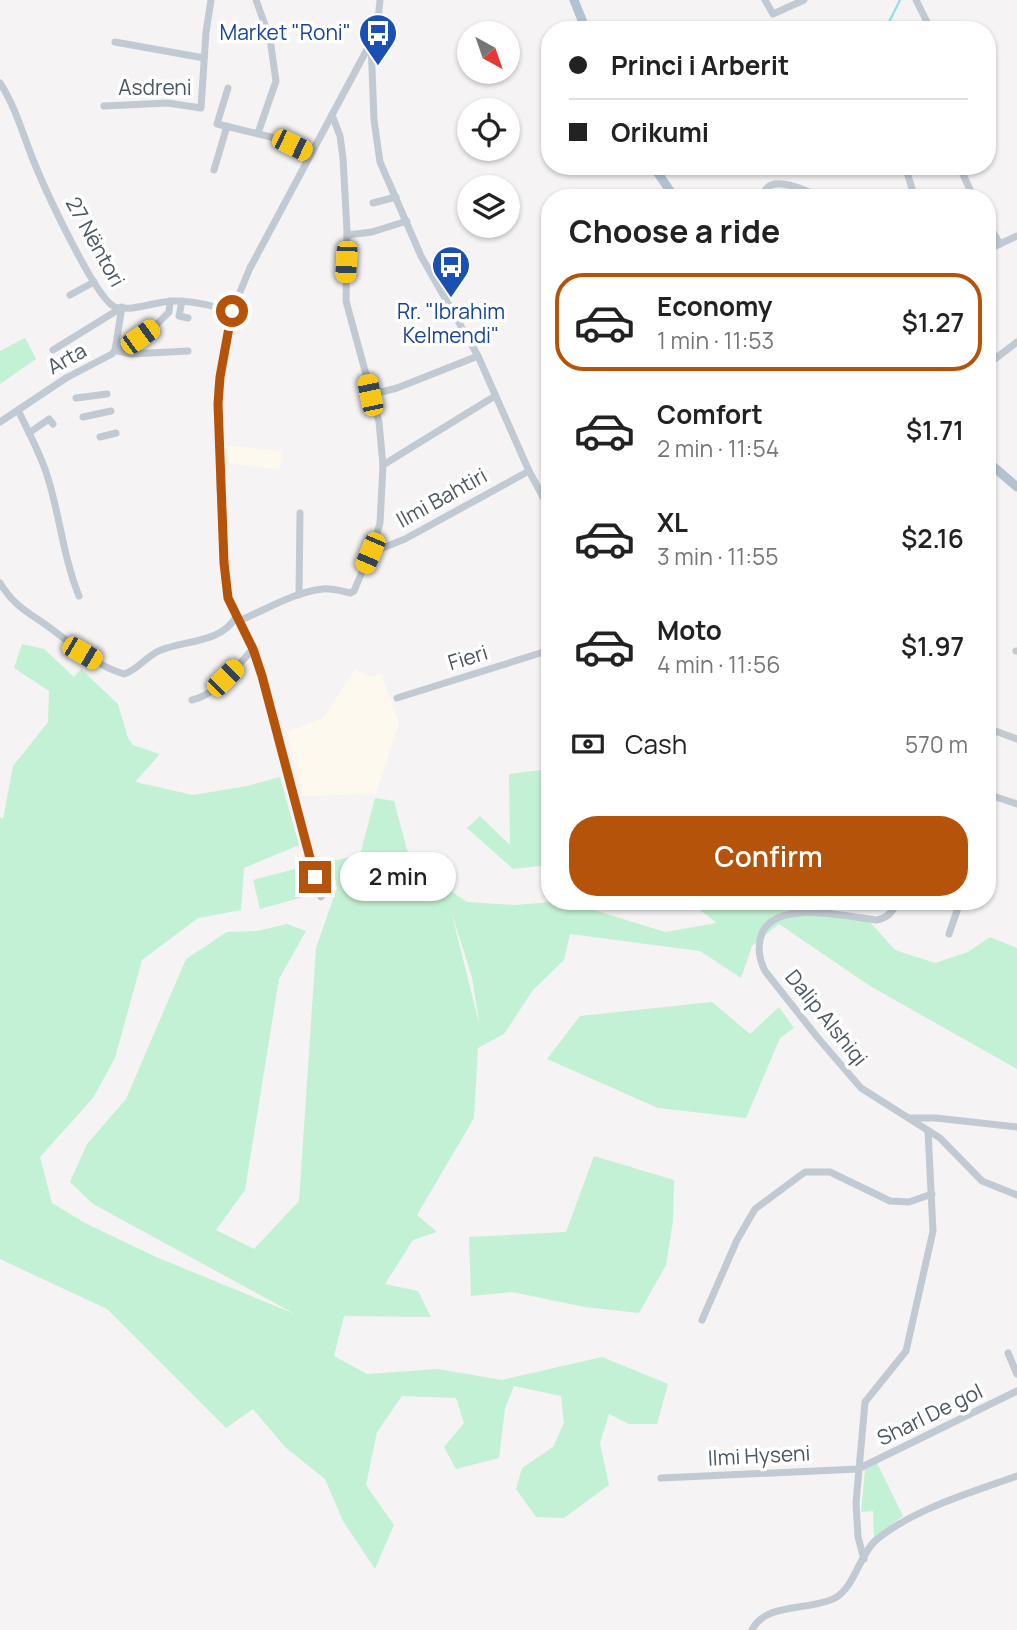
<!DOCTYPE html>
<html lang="en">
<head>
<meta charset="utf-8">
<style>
	:root { --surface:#fff; --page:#f2f2f2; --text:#222; --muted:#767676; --line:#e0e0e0; --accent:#b45309 }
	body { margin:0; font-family:Manrope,sans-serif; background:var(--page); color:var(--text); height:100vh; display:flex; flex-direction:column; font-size:26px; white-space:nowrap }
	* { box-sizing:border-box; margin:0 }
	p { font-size:23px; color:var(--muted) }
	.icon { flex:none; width:38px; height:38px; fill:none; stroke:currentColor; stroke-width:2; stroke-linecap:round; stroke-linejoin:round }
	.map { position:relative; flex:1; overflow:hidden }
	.sheet { position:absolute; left:541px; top:189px; width:455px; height:721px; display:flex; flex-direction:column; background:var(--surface); border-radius:28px; box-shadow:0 2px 5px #0004 }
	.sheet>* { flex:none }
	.banner { position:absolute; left:541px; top:21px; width:455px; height:154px; border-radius:28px; box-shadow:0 2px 5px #0004; display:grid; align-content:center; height:154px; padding:0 28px; background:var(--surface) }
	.needle { width:46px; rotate:140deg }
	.controls { position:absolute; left:457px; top:21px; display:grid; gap:14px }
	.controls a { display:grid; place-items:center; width:63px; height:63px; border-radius:50%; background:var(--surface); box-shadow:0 2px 5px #0004; font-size:35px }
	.end { position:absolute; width:32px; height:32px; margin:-16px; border:9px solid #b45309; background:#fff; box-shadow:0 0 0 4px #fff }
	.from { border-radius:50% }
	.bubble { position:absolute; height:49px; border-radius:24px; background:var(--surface); box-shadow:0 2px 5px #0004; font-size:23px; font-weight:600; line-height:49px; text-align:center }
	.car { position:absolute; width:21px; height:42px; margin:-21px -10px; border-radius:9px; box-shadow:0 0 5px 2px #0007; background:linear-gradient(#f5c518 24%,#345 0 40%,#f5c518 0 76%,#345 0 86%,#f5c518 0) }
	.banner b { display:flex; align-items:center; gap:24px; height:66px; font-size:26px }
	.banner b+b { border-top:2px solid var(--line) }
	.banner i { width:18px; height:18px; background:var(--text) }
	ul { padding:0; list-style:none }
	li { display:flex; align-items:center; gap:21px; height:98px; margin:0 14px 10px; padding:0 14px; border:4px solid transparent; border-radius:28px }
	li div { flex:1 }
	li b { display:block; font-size:26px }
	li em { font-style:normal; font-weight:600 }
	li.on { border-color:var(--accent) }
	li>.icon { width:63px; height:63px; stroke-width:1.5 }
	h2 { padding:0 28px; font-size:32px; line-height:84px }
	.pay { display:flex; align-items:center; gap:18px; height:77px; padding:0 28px; font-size:26px }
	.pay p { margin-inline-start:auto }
	.primary-button { display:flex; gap:14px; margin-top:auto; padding:14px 28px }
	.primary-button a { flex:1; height:80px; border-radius:28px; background:var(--accent); color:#fff; font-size:28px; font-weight:600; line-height:80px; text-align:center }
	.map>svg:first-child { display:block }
	.commercial { fill:#fdf9ef }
	.green { fill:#c3f1d5; fill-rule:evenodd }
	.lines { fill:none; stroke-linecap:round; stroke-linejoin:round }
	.stream { stroke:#90daee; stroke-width:2 }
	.minor { stroke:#c1cad2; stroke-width:7 }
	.major { stroke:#b3c2d1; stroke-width:9 }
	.route { stroke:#b45309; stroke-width:9 }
	.labels { text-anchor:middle; stroke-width:7; stroke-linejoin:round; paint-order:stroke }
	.transit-label { font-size:21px; fill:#164399; stroke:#fff; text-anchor:end }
	.street-label { font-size:21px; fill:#4a5661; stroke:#fff }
</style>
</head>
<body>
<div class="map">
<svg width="1017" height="1630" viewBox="0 0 1017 1630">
	<rect width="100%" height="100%" fill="#f5f3f3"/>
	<!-- commercial -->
	<g class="commercial">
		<polygon points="221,445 281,451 280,470 222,462"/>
		<polygon points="355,669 369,677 381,674 399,723 376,794 303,796 287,732 323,718"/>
	</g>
	<!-- green -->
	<g class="green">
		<polygon points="25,338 36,359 0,384 0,351"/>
		<path d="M22,644L44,649L74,677L81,669L118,704L128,738L133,745L160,754L135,782L193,795L247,786L280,777L299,845L244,868L241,910L198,918L142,960L115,1058L93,1098L40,1157L52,1203L85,1223L156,1257L295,1314L93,1204L70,1182L87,1144L126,1099L186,959L227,932L257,931L287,924L306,931L279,979L245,1190L216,1230L254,1249L299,1201L316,948L337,888L332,861L360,855L375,798L394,801L407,850L430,877L467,902L514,905L565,901L665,932L717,923L688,901H806L870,922L895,950L935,963L968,952L990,937L1017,948V1069L870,986L779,924L752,946L741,978L700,951L570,934L564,960L533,990L504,1034L478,1048L474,1118L417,1215L437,1232L413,1240L385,1284L418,1291L431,1317L344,1316L334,1356L367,1374L438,1369L502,1380L602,1357L668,1384L657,1424H629L609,1414L600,1443L609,1485L564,1518L536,1517L516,1489L522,1468L553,1447L564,1423L561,1396L514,1386L505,1408L499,1458L456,1469L444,1447L464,1423L456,1398L402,1396L377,1432L366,1485L394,1525L375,1569L343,1521L325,1479L285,1447L253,1409L226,1428L107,1309L0,1259V817L3,819L13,766L48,722L49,691L14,668ZM451,911L472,977L480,1028V1027Z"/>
		<polygon points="549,769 549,865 513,869 467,828 480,816 510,845 509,774"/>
		<polygon points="302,867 310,895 260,909 253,880"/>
		<polygon points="712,1002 750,1034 779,1007 794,1028 780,1038 746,1118 658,1108 547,1059 580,1016"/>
		<polygon points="594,1156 674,1180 673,1221 666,1265 639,1313 585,1307 512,1292 471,1296 469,1237 566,1232"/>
		<polygon points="877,1463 903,1516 874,1538 873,1511 861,1512 865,1470"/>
	</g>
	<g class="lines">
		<!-- stream -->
		<polyline class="stream" points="885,30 900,0"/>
		<!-- minor -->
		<g class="minor">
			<polyline points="256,0 270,39 276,81 258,133"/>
			<polyline points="765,0 773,14 804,0"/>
			<polyline points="916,0 931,30"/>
			<polyline points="115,42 204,58"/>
			<polyline points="371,42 374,120 380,162 421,256 478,356 529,471 550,510"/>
			<path d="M0,83C17,109 24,139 36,167C46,191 96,300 115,307C133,312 156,301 174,301C194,301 213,306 232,311"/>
			<polyline points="228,88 217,124 271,137 311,154"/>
			<polyline points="104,106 168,103 201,108 206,32 211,0"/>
			<polyline points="905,166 915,198"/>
			<polyline points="959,166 974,198"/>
			<polyline points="214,170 227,126"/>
			<path d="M759,198C763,194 766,187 771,185C786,180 809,192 822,198"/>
			<polyline points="373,203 396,197"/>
			<polyline points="987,222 1000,244"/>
			<polyline points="347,235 372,232 407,221"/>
			<polyline points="987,250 1017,236"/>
			<polyline points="70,295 94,282"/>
			<polyline points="182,301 179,316 188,318"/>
			<polyline points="53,350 121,308"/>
			<polyline points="115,350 131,354 188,351"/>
			<polyline points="118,351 157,324 169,312 170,301"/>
			<polyline points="987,365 1017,342"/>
			<polyline points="370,395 397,388 478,356"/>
			<polyline points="76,398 107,394"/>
			<path d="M18,410C28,431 40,453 47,475C60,515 63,557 79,596"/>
			<polyline points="83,417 111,411"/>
			<polyline points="0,422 66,378 112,354 115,350 122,307"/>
			<polyline points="29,433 49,419 53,424"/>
			<polyline points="100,437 116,433"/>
			<polyline points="383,465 495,396"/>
			<polyline points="370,553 405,539 529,471"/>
			<path d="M0,583C15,608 32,614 53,630C75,647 97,666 124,674C138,670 147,655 161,650C186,640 221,643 236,617"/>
			<polyline points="299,595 300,513"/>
			<path d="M239,621C265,610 294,592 323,589C332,588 341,591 350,593L354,591L375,541L380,523L383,465L379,422L346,301L347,231L343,158L340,136L332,115"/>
			<polyline points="1016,651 1017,651"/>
			<polyline points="987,657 992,658"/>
			<polyline points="397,698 550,650"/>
			<path d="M192,700C218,694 235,668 253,649"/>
			<polyline points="987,728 1017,739"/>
			<polyline points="987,794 1017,804"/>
			<polyline points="321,897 258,661 228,598 225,577 220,485 218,387 232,311 250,268 371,42 378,21 380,0"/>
			<path d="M897,901C893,912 888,918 876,920C847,917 777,899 762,933C757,946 759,959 765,971L818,1038L861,1088L940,1138L982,1181L1017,1195"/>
			<polyline points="923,901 959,906"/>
			<polyline points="949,934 960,902"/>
			<polyline points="910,1118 936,1118 1017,1127"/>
			<polyline points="702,1320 737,1240 755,1209 805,1172 830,1172 890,1201 909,1202 932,1194"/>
			<polyline points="1008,1353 1017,1374"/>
			<polyline points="661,1478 858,1469 1017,1391"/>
			<polyline points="864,1559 858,1537 856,1503 865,1402 906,1351 933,1231 928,1131"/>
			<path d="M752,1630C765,1602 811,1611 835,1598C854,1588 860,1554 875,1541C911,1510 972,1492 1017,1476"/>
		</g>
		<!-- major -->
		<g class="major">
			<polyline points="574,0 586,30"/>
			<polyline points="653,166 675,198"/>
			<polyline points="987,461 1017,487"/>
		</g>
	</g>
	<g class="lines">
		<!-- route -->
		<polyline class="route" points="232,311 220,377 218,404 224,563 228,598 253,649 262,676 315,877"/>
	</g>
	<!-- icons -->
	<defs>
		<symbol id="bus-pin" viewBox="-11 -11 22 30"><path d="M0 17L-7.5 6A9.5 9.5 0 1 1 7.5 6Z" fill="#1a4fb4" stroke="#fff"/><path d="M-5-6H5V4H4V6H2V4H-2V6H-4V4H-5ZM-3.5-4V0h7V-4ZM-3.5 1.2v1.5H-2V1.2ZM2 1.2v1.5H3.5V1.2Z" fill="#fff"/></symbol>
	</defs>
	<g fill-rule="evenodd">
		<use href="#bus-pin" x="356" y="11" width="44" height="60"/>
		<use href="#bus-pin" x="429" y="243" width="44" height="60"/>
	</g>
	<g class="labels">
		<!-- transit labels -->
		<g class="transit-label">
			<text x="351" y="40">Market "Roni"</text>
			<text x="451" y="319" text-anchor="middle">Rr. "Ibrahim<tspan x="451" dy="24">Kelmendi"</tspan></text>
		</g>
		<!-- street labels -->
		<g class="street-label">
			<text x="155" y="95">Asdreni</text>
			<text transform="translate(95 242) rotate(61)" y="7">27 Nëntori</text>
			<text transform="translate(67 359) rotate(-29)" y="7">Arta</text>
			<text transform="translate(442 498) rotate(-29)" y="7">Ilmi Bahtiri</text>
			<text transform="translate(468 658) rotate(-17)" y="7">Fieri</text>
			<text transform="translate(826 1018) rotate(51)" y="7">Dalip Alshiqi</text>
			<text transform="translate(930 1415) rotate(-26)" y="7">Sharl De gol</text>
			<text transform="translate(759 1456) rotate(-3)" y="7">Ilmi Hyseni</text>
		</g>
	</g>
</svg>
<div class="controls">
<a><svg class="needle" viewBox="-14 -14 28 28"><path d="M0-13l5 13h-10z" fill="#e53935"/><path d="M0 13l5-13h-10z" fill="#767676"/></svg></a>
<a><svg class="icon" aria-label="locate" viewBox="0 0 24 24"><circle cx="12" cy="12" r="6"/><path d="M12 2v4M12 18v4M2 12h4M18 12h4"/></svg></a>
<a><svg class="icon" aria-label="layers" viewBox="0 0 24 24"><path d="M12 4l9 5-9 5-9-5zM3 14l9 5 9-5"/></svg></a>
</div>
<i class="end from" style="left:232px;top:311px"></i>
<i class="end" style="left:315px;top:877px"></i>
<div class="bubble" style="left:340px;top:852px;width:116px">2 min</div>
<i class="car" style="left:292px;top:145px;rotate:116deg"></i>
<i class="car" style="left:346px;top:262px;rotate:183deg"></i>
<i class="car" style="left:140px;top:337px;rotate:54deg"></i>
<i class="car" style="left:370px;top:395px;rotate:348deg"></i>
<i class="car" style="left:370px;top:553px;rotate:203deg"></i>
<i class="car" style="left:82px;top:653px;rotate:120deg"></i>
<i class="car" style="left:225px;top:678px;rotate:45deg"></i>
<div class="banner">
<b><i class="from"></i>Princi i Arberit</b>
<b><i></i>Orikumi</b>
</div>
<section class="sheet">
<h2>Choose a ride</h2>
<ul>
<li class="on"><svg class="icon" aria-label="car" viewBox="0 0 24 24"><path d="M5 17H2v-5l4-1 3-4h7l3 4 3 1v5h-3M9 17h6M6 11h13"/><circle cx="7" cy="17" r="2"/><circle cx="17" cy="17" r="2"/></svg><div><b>Economy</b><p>1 min · 11:53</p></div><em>$1.27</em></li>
<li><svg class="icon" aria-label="car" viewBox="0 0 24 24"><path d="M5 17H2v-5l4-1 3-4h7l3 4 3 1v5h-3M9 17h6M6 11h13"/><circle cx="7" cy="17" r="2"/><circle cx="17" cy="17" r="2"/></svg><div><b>Comfort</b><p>2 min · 11:54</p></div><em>$1.71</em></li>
<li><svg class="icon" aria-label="car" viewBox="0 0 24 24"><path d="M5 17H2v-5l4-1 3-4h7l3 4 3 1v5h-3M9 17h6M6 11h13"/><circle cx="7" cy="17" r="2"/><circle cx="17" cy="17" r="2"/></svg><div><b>XL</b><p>3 min · 11:55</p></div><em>$2.16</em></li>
<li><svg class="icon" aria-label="car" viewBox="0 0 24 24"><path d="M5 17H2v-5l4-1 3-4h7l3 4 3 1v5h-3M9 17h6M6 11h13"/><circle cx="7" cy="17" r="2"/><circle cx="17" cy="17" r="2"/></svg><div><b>Moto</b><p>4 min · 11:56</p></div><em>$1.97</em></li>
</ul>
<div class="pay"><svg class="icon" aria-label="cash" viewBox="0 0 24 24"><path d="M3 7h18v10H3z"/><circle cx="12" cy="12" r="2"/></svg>Cash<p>570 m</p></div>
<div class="primary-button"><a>Confirm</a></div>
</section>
</div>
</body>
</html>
